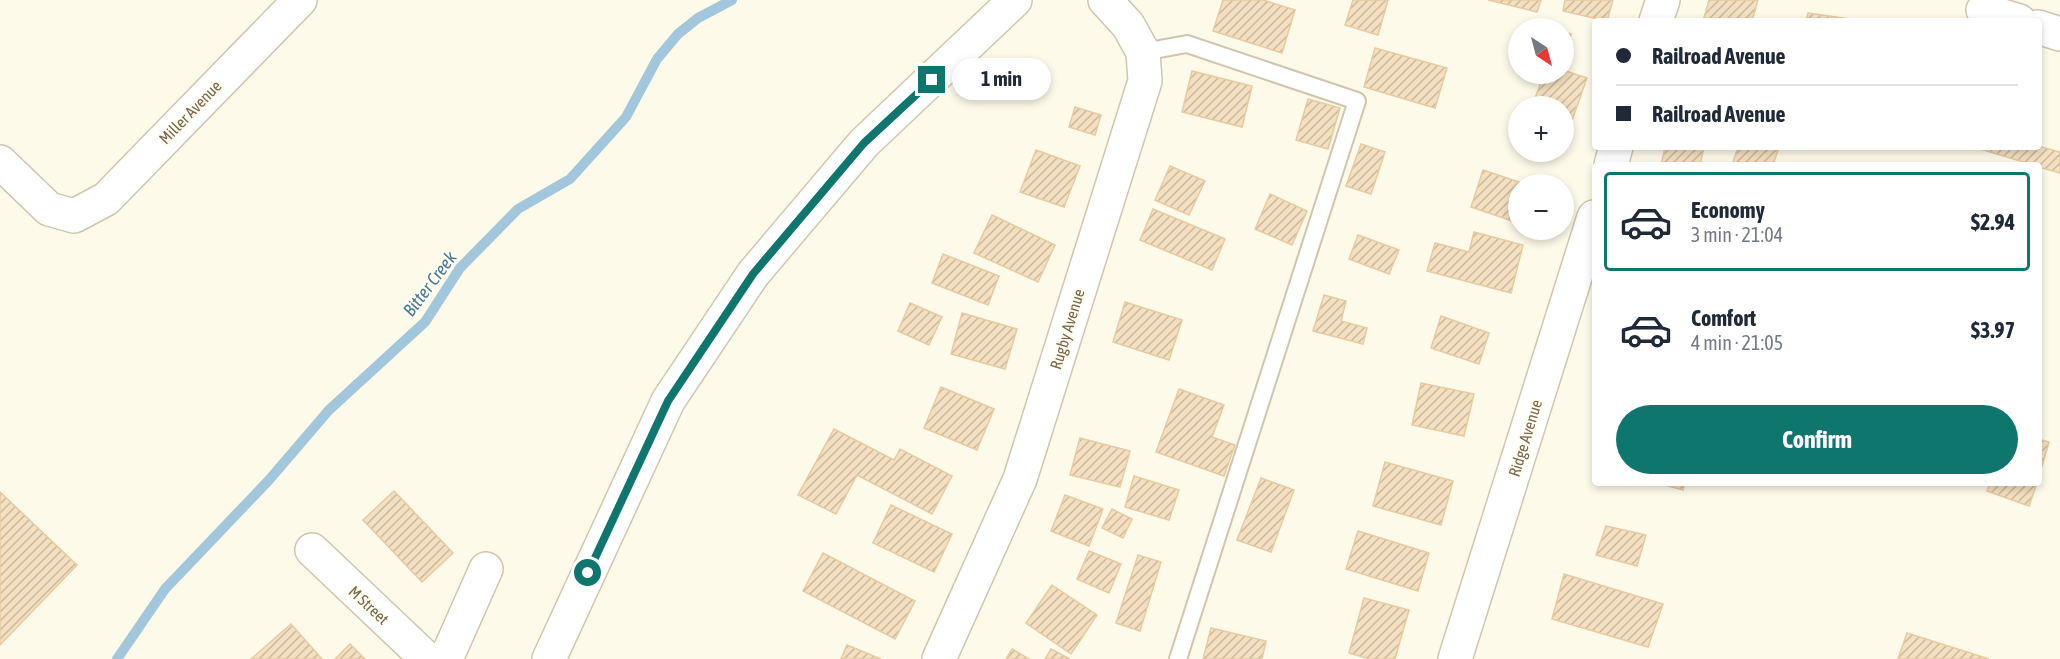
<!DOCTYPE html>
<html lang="en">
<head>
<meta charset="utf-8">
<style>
	:root { --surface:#fff; --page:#f6f6f7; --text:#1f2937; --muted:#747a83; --line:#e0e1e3; --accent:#0f766e }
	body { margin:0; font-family:"Asap Condensed",sans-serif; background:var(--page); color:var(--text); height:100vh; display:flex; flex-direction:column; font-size:22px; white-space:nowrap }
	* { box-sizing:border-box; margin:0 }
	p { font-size:20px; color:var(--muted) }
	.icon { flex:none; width:33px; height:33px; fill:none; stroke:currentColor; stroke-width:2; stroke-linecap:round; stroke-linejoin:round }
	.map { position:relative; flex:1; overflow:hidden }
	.panel { position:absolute; left:1592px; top:162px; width:450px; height:324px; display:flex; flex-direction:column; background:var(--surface); border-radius:6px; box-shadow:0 3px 9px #0003 }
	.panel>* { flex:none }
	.banner { position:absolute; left:1592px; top:18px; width:450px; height:132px; border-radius:6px; box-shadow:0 3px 9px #0003; display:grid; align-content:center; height:132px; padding:0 24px; background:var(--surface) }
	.needle { width:39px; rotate:144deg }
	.buttons { position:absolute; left:1508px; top:18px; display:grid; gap:12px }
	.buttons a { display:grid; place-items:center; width:66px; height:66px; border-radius:50%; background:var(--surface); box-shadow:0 3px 9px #0003; font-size:30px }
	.end { position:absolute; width:27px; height:27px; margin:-14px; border:8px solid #0f766e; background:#fff; box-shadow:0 0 0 3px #fff }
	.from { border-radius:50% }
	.bubble { position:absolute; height:42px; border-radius:21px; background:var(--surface); box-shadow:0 3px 9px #0003; font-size:20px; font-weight:700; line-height:42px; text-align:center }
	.banner b { display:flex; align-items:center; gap:21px; height:57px; font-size:22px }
	.banner b+b { border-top:2px solid var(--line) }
	.banner i { width:15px; height:15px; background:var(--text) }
	ul { padding:10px 0 0; list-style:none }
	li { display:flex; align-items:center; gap:18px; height:99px; margin:0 12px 9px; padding:0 12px; border:3px solid transparent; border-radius:6px }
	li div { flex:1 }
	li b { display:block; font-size:22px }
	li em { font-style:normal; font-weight:700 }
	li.current { border-color:var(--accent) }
	li>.icon { width:54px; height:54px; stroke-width:1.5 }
	.button { display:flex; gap:12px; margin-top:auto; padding:12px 24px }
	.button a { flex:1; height:69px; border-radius:36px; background:var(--accent); color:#fff; font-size:24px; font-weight:700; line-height:69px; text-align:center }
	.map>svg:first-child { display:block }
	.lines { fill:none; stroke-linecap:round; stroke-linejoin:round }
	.stream { stroke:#a2c6db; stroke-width:10 }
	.building { fill:url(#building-hatch); stroke:#e7cba0; stroke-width:1.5 }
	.lane-casing { stroke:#d1c5ae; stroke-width:20 }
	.street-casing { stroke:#d1c5ae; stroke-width:36 }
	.secondary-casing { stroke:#d4c6ac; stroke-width:36 }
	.lane { stroke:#fff; stroke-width:16 }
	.street { stroke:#fff; stroke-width:33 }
	.secondary { stroke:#fff; stroke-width:33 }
	.route { stroke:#0f766e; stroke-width:8 }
	.labels { text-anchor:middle; stroke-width:4.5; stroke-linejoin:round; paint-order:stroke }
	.street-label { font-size:16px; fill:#7a664b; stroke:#fffdf1 }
	.water-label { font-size:18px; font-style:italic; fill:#467895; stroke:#fffdf1 }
</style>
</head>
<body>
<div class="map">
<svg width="2060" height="659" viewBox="0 0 2060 659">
	<defs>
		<pattern id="building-hatch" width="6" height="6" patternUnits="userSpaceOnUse" patternTransform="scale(1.5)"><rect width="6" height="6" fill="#f4e0c0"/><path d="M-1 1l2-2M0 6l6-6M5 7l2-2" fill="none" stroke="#cbb99e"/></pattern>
	</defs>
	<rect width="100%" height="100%" fill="#fdfaea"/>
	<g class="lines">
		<!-- stream -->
		<polyline class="stream" points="117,659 165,589 269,480 329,410 425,322 460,268 518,209 570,179 626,117 657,59 678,34 698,18 732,0"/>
	</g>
	<!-- building -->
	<g class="building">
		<polygon points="1223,0 1263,0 1295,10 1282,53 1213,31"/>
		<polygon points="1353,0 1388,0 1378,35 1345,25"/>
		<polygon points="1488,0 1541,0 1537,12"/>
		<polygon points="1565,0 1613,0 1607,21 1563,11"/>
		<polygon points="1709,0 1758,0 1752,21 1703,21"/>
		<polygon points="1808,13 1849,19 1849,21 1806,21"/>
		<polygon points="1563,32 1571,34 1563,60"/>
		<polygon points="1375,48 1447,68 1435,108 1364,87"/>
		<polygon points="1563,70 1587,78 1563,146 1563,106 1532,106 1544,74 1563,74"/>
		<polygon points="1192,71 1252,86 1242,127 1182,112"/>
		<polygon points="1308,99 1340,108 1328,149 1296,140"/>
		<polygon points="1075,107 1101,115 1095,135 1069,127"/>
		<polygon points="1361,144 1385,152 1371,194 1346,186"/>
		<polygon points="2038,146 2060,152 2060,173 2038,167 2038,165 2033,165 1974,147"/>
		<polygon points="1665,147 1704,147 1700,165 1661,165"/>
		<polygon points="1738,147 1779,147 1773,165 1732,165"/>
		<polygon points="1036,150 1080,166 1064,207 1020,192"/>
		<polygon points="1170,166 1205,181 1189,215 1155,200"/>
		<polygon points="1483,170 1525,184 1518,184 1518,223 1471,207"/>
		<polygon points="1270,194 1307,211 1292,245 1255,229"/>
		<polygon points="1153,209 1225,239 1212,270 1140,240"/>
		<polygon points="992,215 1055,245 1038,282 974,253"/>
		<polygon points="1474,232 1523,245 1511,293 1427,271 1435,243 1469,252"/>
		<polygon points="1358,235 1399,250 1389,274 1349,259"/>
		<polygon points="943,254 999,276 988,305 932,283"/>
		<polygon points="1324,295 1346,301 1341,321 1367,328 1363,344 1313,331"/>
		<polygon points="1125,302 1182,320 1169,360 1113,342"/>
		<polygon points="910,303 942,317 929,345 898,331"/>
		<polygon points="962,313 1017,329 1005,369 951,354"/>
		<polygon points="1441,316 1489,333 1479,364 1431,348"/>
		<polygon points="1421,383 1474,394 1464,436 1412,425"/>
		<polygon points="941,387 994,409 977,450 924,428"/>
		<polygon points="1179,389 1224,405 1212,437 1235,445 1224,476 1156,452"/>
		<polygon points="834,429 894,460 900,449 952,476 932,514 857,475 836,514 798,495"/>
		<polygon points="1080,438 1130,451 1120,487 1070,475"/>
		<polygon points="2038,439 2049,442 2041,469 2038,469"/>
		<polygon points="1385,462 1453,481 1441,525 1373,506"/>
		<polygon points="1134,476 1179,490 1169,520 1125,507"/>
		<polygon points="1261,478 1294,490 1271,552 1237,540"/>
		<polygon points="1657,483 1685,483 1683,490"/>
		<polygon points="1990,483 2037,483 2029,506 1987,491"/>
		<polygon points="394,491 453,553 422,582 363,520"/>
		<polygon points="0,492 77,565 0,645"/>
		<polygon points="1065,495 1103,509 1089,546 1051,531"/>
		<polygon points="891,505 952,534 934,572 873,543"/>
		<polygon points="1112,509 1132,519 1123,538 1102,528"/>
		<polygon points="1606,526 1646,535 1637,566 1596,555"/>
		<polygon points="1358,531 1429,553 1418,591 1346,569"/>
		<polygon points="1089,551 1121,564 1109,593 1077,579"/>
		<polygon points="823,553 915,601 895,639 803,591"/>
		<polygon points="1138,555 1161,562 1140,631 1116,623"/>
		<polygon points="1564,574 1663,604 1648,647 1552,619"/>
		<polygon points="1052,585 1097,615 1071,654 1026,623"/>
		<polygon points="1364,598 1409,610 1395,659 1370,659 1349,653"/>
		<polygon points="291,624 322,659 251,659"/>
		<polygon points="1211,628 1266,641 1262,659 1203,659"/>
		<polygon points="1907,633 1989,659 1898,659"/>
		<polygon points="350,644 365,659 335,659"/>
		<polygon points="847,645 881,659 841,659"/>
		<polygon points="1012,649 1029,659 1006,659"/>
		<polygon points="1051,649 1070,659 1045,659"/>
	</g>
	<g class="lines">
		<defs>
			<polyline id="lane" points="1143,52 1187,44 1357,101 1178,659"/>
			<g id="street">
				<polyline points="1983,10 2019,21"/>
				<polyline points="1656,21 1663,0"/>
				<polyline points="2038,27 2060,34"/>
				<polyline points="0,162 49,209 74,216 106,199 300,0"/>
				<polyline points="1611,165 1616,147"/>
				<polyline points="312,550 427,659"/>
				<polyline points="446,659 486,569"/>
				<polyline points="939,659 1020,479 1145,81 1143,52 1128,25 1105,0"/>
				<polyline points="1455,659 1594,217"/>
			</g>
			<polyline id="secondary" points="549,659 668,401 753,274 864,143 1015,0"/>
		</defs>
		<!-- lane casing -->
		<use href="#lane" class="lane-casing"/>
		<!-- street casing -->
		<use href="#street" class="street-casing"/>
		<!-- secondary casing -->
		<use href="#secondary" class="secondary-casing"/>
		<!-- lane -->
		<use href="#lane" class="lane"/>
		<!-- street -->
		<use href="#street" class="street"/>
		<!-- secondary -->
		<use href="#secondary" class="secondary"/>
	</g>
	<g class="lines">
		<!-- route -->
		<polyline class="route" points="588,573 668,401 753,274 864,143 932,80"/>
	</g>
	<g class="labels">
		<!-- street labels -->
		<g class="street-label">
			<text transform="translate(190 112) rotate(-46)" y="6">Miller Avenue</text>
			<text transform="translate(1067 329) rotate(-73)" y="6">Rugby Avenue</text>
			<text transform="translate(1525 438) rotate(-73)" y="6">Ridge Avenue</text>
			<text transform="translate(369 605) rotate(43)" y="6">M Street</text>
		</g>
		<!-- water labels -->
		<g class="water-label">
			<text transform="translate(430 284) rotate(-53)" y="6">Bitter Creek</text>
		</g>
	</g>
</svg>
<div class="buttons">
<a><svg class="needle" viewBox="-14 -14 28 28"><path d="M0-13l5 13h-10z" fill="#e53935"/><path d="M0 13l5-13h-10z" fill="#747a83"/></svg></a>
<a>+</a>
<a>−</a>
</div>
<i class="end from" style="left:588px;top:573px"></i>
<i class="end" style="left:932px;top:80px"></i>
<div class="bubble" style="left:952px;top:58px;width:99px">1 min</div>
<div class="banner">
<b><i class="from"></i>Railroad Avenue</b>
<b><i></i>Railroad Avenue</b>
</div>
<section class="panel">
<ul>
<li class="current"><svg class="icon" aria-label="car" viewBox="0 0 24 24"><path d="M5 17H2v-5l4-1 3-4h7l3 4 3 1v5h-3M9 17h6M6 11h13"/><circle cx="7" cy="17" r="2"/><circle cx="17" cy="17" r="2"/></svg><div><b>Economy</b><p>3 min · 21:04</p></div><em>$2.94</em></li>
<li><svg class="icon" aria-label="car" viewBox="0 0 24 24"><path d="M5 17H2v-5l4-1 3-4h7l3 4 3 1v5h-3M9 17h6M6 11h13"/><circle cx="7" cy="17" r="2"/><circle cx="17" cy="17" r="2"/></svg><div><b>Comfort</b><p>4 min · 21:05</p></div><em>$3.97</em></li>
</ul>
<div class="button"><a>Confirm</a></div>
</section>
</div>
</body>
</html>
